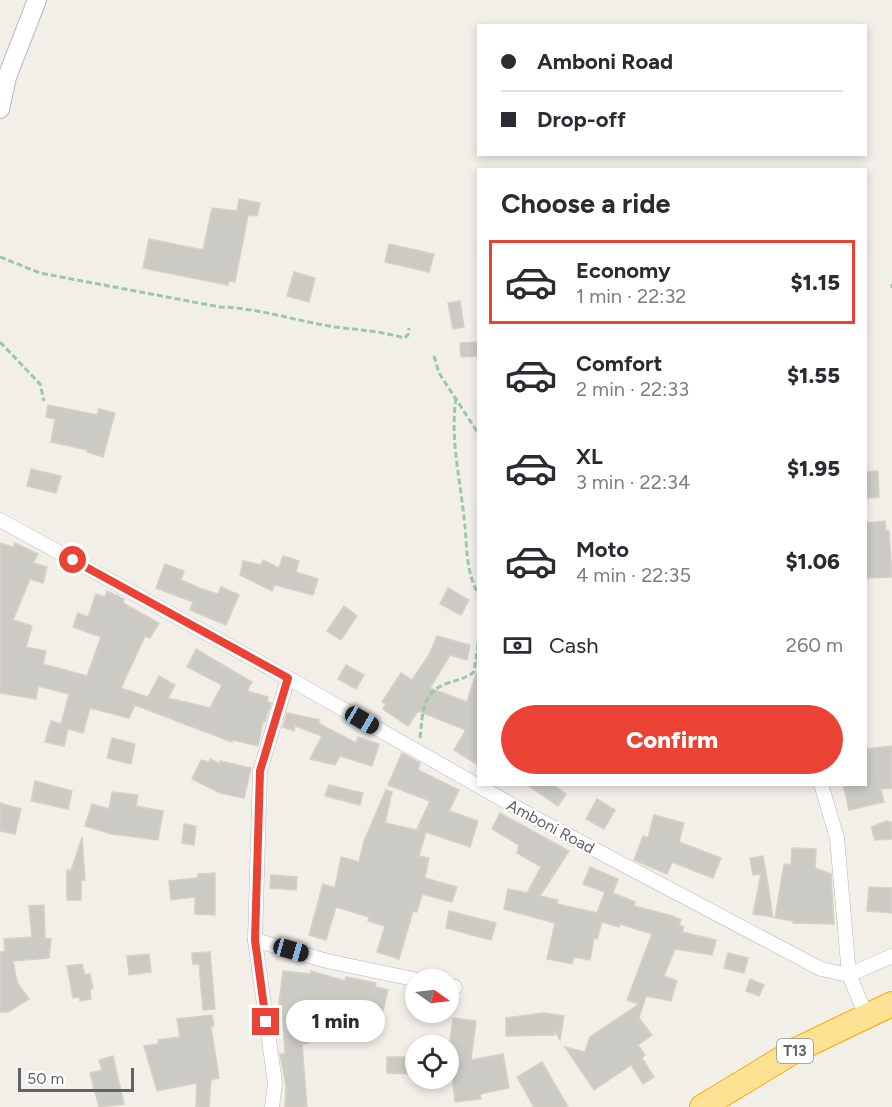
<!DOCTYPE html>
<html lang="en">
<head>
<meta charset="utf-8">
<style>
	:root { --surface:#fff; --page:#f2f2f3; --text:#2b2b33; --muted:#7c7c81; --line:#e1e1e2; --accent:#ea4335 }
	body { margin:0; font-family:Figtree,sans-serif; background:var(--page); color:var(--text); height:100vh; display:flex; flex-direction:column; font-size:22px; white-space:nowrap }
	* { box-sizing:border-box; margin:0 }
	p { font-size:20px; color:var(--muted) }
	.icon { flex:none; width:33px; height:33px; fill:none; stroke:currentColor; stroke-width:2; stroke-linecap:round; stroke-linejoin:round }
	.map { position:relative; flex:1; overflow:hidden }
	.sheet { position:absolute; left:477px; top:168px; width:390px; height:618px; display:flex; flex-direction:column; background:var(--surface); border-radius:0px; box-shadow:0 3px 9px #0003 }
	.sheet>* { flex:none }
	.hud { position:absolute; left:477px; top:24px; width:390px; height:132px; border-radius:0px; box-shadow:0 3px 9px #0003; display:grid; align-content:center; height:132px; padding:0 24px; background:var(--surface) }
	.needle { width:39px; rotate:104deg }
	.controls { position:absolute; left:405px; top:969px; display:grid; gap:12px }
	.controls a { display:grid; place-items:center; width:54px; height:54px; border-radius:50%; background:var(--surface); box-shadow:0 3px 9px #0003; font-size:30px }
	.scale { position:absolute; left:18px; bottom:15px; width:116px; box-sizing:border-box; padding-left:6px; border:3px solid #5f6368; border-top:0; font-size:16px; line-height:21px; white-space:nowrap; color:#5f6368; -webkit-text-stroke:4px #fff; paint-order:stroke }
	.end { position:absolute; width:27px; height:27px; margin:-14px; border:8px solid #ea4335; background:#fff; box-shadow:0 0 0 3px #fff }
	.from { border-radius:50% }
	.bubble { position:absolute; height:42px; border-radius:21px; background:var(--surface); box-shadow:0 3px 9px #0003; font-size:20px; font-weight:800; line-height:42px; text-align:center }
	.car { position:absolute; width:18px; height:36px; margin:-18px -9px; border-radius:8px; box-shadow:0 0 4px 2px #0007; background:linear-gradient(#222 24%,#8ab4d8 0 40%,#222 0 76%,#8ab4d8 0 86%,#222 0) }
	.hud b { display:flex; align-items:center; gap:21px; height:57px; font-size:22px }
	.hud b+b { border-top:2px solid var(--line) }
	.hud i { width:15px; height:15px; background:var(--text) }
	ul { padding:0; list-style:none }
	li { display:flex; align-items:center; gap:18px; height:84px; margin:0 12px 9px; padding:0 12px; border:3px solid transparent; border-radius:0px }
	li div { flex:1 }
	li b { display:block; font-size:22px }
	li em { font-style:normal; font-weight:800 }
	li.on { border-color:var(--accent) }
	li>.icon { width:54px; height:54px; stroke-width:1.5 }
	h2 { padding:0 24px; font-size:27px; line-height:72px }
	.pay { display:flex; align-items:center; gap:15px; height:66px; padding:0 24px; font-size:22px }
	.pay p { margin-inline-start:auto }
	.primary-button { display:flex; gap:12px; margin-top:auto; padding:12px 24px }
	.primary-button a { flex:1; height:69px; border-radius:36px; background:var(--accent); color:#fff; font-size:24px; font-weight:800; line-height:69px; text-align:center }
	.map>svg:first-child { display:block }
	.building { fill:#cccac5; stroke:#d6d1c6; stroke-width:1.5 }
	.lines { fill:none; stroke-linecap:round; stroke-linejoin:round }
	.street-casing { stroke:#b5b8bc; stroke-width:15 }
	.secondary-casing { stroke:#b6babf; stroke-width:20 }
	.highway-casing { stroke:#f9ab00; stroke-width:26 }
	.path { stroke:#9cc7a9; stroke-width:3; stroke-dasharray:6 3; stroke-linecap:butt }
	.street { stroke:#fff; stroke-width:14 }
	.secondary { stroke:#fff; stroke-width:18 }
	.highway { stroke:#fde293; stroke-width:24 }
	.route { stroke:#ea4335; stroke-width:8 }
	.labels { text-anchor:middle; stroke-width:4.5; stroke-linejoin:round; paint-order:stroke }
	.shield { fill:#fff; stroke:#8f9295; stroke-width:1.5 }
	.shield-label { font-size:15px; font-weight:bold; fill:#5f6368 }
	.street-label { font-size:16px; fill:#5f6368; stroke:#fff }
</style>
</head>
<body>
<div class="map">
<svg width="892" height="1107" viewBox="0 0 892 1107">
	<rect width="100%" height="100%" fill="#f1efe8"/>
	<!-- building -->
	<g class="building">
		<polygon points="239,199 260,203 257,216 248,215 235,282 229,281 228,285 143,268 149,239 203,250 212,208 237,211"/>
		<polygon points="389,244 434,254 429,272 385,262"/>
		<polygon points="294,272 315,278 309,302 287,296"/>
		<polygon points="460,301 464,327 453,329 448,303"/>
		<polygon points="478,342 478,356 461,357 460,343"/>
		<polygon points="48,405 97,415 99,409 115,413 103,457 87,452 87,450 51,442 55,419 46,417"/>
		<polygon points="31,469 61,476 56,493 27,486"/>
		<polygon points="878,471 879,497 867,498 866,472"/>
		<polygon points="885,521 886,531 889,531 892,577 866,578 866,523"/>
		<polygon points="0,543 13,547 15,543 38,554 33,563 47,567 43,583 30,579 13,620 32,626 26,647 46,651 43,664 87,676 101,637 73,627 78,613 88,617 96,594 105,597 107,591 124,599 123,603 159,623 150,638 145,636 121,688 148,697 159,676 175,685 168,698 210,708 222,685 187,667 196,649 252,682 247,691 268,697 267,701 271,703 265,722 263,721 258,746 233,740 232,742 135,705 129,718 90,708 83,733 68,729 64,746 45,742 51,721 61,724 69,694 38,686 36,699 0,693"/>
		<polygon points="283,556 299,561 296,572 318,579 313,595 275,585 272,591 240,575 243,561 261,565 263,560 279,568"/>
		<polygon points="165,564 184,571 181,580 202,589 218,594 221,587 239,595 226,625 190,610 193,602 156,588"/>
		<polygon points="448,588 469,600 461,615 440,604"/>
		<polygon points="344,606 357,616 341,640 327,631"/>
		<polygon points="437,636 470,645 467,660 450,655 430,688 467,702 476,674 478,674 478,765 454,750 466,730 418,711 408,726 383,709 386,704 382,702 401,673 412,680 429,655"/>
		<polygon points="346,665 364,675 356,689 338,679"/>
		<polygon points="287,713 320,720 318,723 356,743 358,737 379,744 372,766 340,756 335,765 310,759 322,736 295,726 294,731 283,727"/>
		<polygon points="112,738 135,744 131,764 107,758"/>
		<polygon points="892,746 892,788 881,789 884,802 849,810 843,784 866,784 866,749"/>
		<polygon points="402,753 420,763 418,770 459,790 449,811 478,821 470,847 426,832 419,856 429,858 425,878 457,887 452,902 422,894 417,912 413,911 399,959 377,952 385,926 368,921 369,917 336,907 326,940 309,935 323,884 335,888 341,857 359,862 364,841 386,790 392,792 385,823 421,831 417,829 430,801 388,785"/>
		<polygon points="210,759 220,764 220,761 251,768 244,798 220,793 192,779 201,760 210,762"/>
		<polygon points="35,781 72,791 68,809 31,801"/>
		<polygon points="526,784 552,784 566,794 558,806"/>
		<polygon points="329,785 363,793 360,805 325,796"/>
		<polygon points="112,792 138,795 136,806 163,811 158,840 112,834 85,826 92,804 109,809"/>
		<polygon points="597,799 615,810 604,829 586,819"/>
		<polygon points="0,803 21,809 15,834 0,831"/>
		<polygon points="500,813 569,851 540,896 558,900 557,904 597,913 605,892 583,884 590,867 618,879 613,893 635,902 634,906 672,916 681,920 679,925 684,927 682,932 716,940 712,955 675,949 664,976 677,981 671,1001 646,996 639,1018 652,1035 638,1045 645,1055 642,1058 654,1077 643,1084 631,1065 594,1090 565,1047 585,1052 590,1037 639,1004 627,1000 652,934 620,924 619,927 602,922 597,939 594,938 590,960 574,957 572,964 547,959 555,923 504,909 508,889 527,893 541,867 517,853 519,845 492,829"/>
		<polygon points="654,815 684,823 679,842 721,858 713,878 672,862 667,874 634,860 643,836 648,838"/>
		<polygon points="887,821 892,823 892,839 875,840 871,827"/>
		<polygon points="184,824 196,826 194,845 182,843"/>
		<polygon points="82,837 85,880 81,880 81,900 67,900 67,870 71,871"/>
		<polygon points="792,848 816,849 815,868 831,874 834,924 793,923 793,921 775,918 784,864 791,865"/>
		<polygon points="763,856 766,873 773,917 753,914 761,874 753,875 750,858"/>
		<polygon points="215,873 215,915 195,914 195,897 171,900 169,881 198,878 198,874"/>
		<polygon points="271,875 297,877 296,890 270,888"/>
		<polygon points="869,887 892,888 892,913 867,911"/>
		<polygon points="44,905 45,938 51,939 49,958 13,961 17,982 29,999 8,1012 0,1012 0,952 5,951 4,939 32,937 29,906"/>
		<polygon points="449,911 496,923 491,940 446,928"/>
		<polygon points="210,952 215,1009 203,1010 199,964 193,964 192,953"/>
		<polygon points="728,953 748,958 744,973 724,968"/>
		<polygon points="149,954 151,972 129,975 127,956"/>
		<polygon points="82,964 85,975 90,974 93,989 90,989 91,999 80,1001 79,997 73,998 67,966"/>
		<polygon points="283,971 311,974 311,971 345,981 346,977 376,983 375,987 388,990 380,1023 357,1017 326,1016 322,1039 308,1036 308,1043 302,1044 307,1107 285,1107 286,1086 280,1054 285,1054 283,1022 277,1020"/>
		<polygon points="750,979 764,985 759,996 746,991"/>
		<polygon points="543,1013 564,1016 560,1040 554,1030 554,1035 506,1036 506,1018"/>
		<polygon points="212,1015 214,1026 211,1027 219,1078 211,1080 209,1107 196,1107 197,1083 157,1091 144,1046 159,1044 158,1040 180,1037 177,1019"/>
		<polygon points="453,1018 476,1021 471,1060 503,1054 509,1088 480,1094 481,1099 455,1102 449,1050"/>
		<polygon points="113,1056 124,1104 99,1107 90,1073 102,1070 99,1060"/>
		<polygon points="387,1057 413,1057 413,1074 387,1073"/>
		<polygon points="542,1062 568,1107 534,1107 517,1077"/>
	</g>
	<g class="lines">
		<defs>
			<g id="street">
				<polyline points="0,520 288,678 537,819 821,969 849,975 866,1015"/>
				<polyline points="821,784 837,838 849,975 892,956"/>
				<polyline points="255,940 327,961 418,980"/>
				<polyline points="448,986 455,987"/>
				<polyline points="272,1107 275,1083 255,940 260,771 288,678"/>
			</g>
			<polyline id="secondary" points="0,109 7,77 37,0"/>
			<polyline id="highway" points="702,1107 796,1050 892,1004"/>
		</defs>
		<!-- street casing -->
		<use href="#street" class="street-casing"/>
		<!-- secondary casing -->
		<use href="#secondary" class="secondary-casing"/>
		<!-- highway casing -->
		<use href="#highway" class="highway-casing"/>
		<!-- path -->
		<g class="path">
			<path d="M0,257L40,273L220,307C259,308 296,321 335,327C359,330 380,331 404,338L408,335L409,328"/>
			<polyline points="892,284 892,288"/>
			<polyline points="0,342 40,384 44,401"/>
			<polyline points="434,356 439,373 478,433"/>
			<path d="M456,398C450,439 460,477 464,518C468,547 464,565 478,594"/>
			<path d="M420,738C423,713 421,692 448,683C458,680 466,678 474,672L478,645"/>
		</g>
		<!-- street -->
		<use href="#street" class="street"/>
		<!-- secondary -->
		<use href="#secondary" class="secondary"/>
		<!-- highway -->
		<use href="#highway" class="highway"/>
	</g>
	<g class="lines">
		<!-- route -->
		<polyline class="route" points="73,560 288,678 260,771 255,940 266,1022"/>
	</g>
	<g class="labels">
		<!-- shield labels -->
		<rect class="shield" x="777" y="1039" width="36" height="24" rx="4.5"/>
		<g class="shield-label">
			<text x="795" y="1056">T13</text>
		</g>
		<!-- street labels -->
		<g class="street-label">
			<text transform="translate(551 826) rotate(28)" y="6">Amboni Road</text>
		</g>
	</g>
</svg>
<div class="controls">
<a><svg class="needle" viewBox="-14 -14 28 28"><path d="M0-13l5 13h-10z" fill="#e53935"/><path d="M0 13l5-13h-10z" fill="#7c7c81"/></svg></a>
<a><svg class="icon" aria-label="locate" viewBox="0 0 24 24"><circle cx="12" cy="12" r="6"/><path d="M12 2v4M12 18v4M2 12h4M18 12h4"/></svg></a>
</div>
<div class="scale">50 m</div>
<i class="end from" style="left:73px;top:560px"></i>
<i class="end" style="left:266px;top:1022px"></i>
<div class="bubble" style="left:286px;top:1000px;width:99px">1 min</div>
<i class="car" style="left:362px;top:720px;rotate:120deg"></i>
<i class="car" style="left:291px;top:950px;rotate:106deg"></i>
<div class="hud">
<b><i class="from"></i>Amboni Road</b>
<b><i></i>Drop-off</b>
</div>
<section class="sheet">
<h2>Choose a ride</h2>
<ul>
<li class="on"><svg class="icon" aria-label="car" viewBox="0 0 24 24"><path d="M5 17H2v-5l4-1 3-4h7l3 4 3 1v5h-3M9 17h6M6 11h13"/><circle cx="7" cy="17" r="2"/><circle cx="17" cy="17" r="2"/></svg><div><b>Economy</b><p>1 min · 22:32</p></div><em>$1.15</em></li>
<li><svg class="icon" aria-label="car" viewBox="0 0 24 24"><path d="M5 17H2v-5l4-1 3-4h7l3 4 3 1v5h-3M9 17h6M6 11h13"/><circle cx="7" cy="17" r="2"/><circle cx="17" cy="17" r="2"/></svg><div><b>Comfort</b><p>2 min · 22:33</p></div><em>$1.55</em></li>
<li><svg class="icon" aria-label="car" viewBox="0 0 24 24"><path d="M5 17H2v-5l4-1 3-4h7l3 4 3 1v5h-3M9 17h6M6 11h13"/><circle cx="7" cy="17" r="2"/><circle cx="17" cy="17" r="2"/></svg><div><b>XL</b><p>3 min · 22:34</p></div><em>$1.95</em></li>
<li><svg class="icon" aria-label="car" viewBox="0 0 24 24"><path d="M5 17H2v-5l4-1 3-4h7l3 4 3 1v5h-3M9 17h6M6 11h13"/><circle cx="7" cy="17" r="2"/><circle cx="17" cy="17" r="2"/></svg><div><b>Moto</b><p>4 min · 22:35</p></div><em>$1.06</em></li>
</ul>
<div class="pay"><svg class="icon" aria-label="cash" viewBox="0 0 24 24"><path d="M3 7h18v10H3z"/><circle cx="12" cy="12" r="2"/></svg>Cash<p>260 m</p></div>
<div class="primary-button"><a>Confirm</a></div>
</section>
</div>
</body>
</html>
